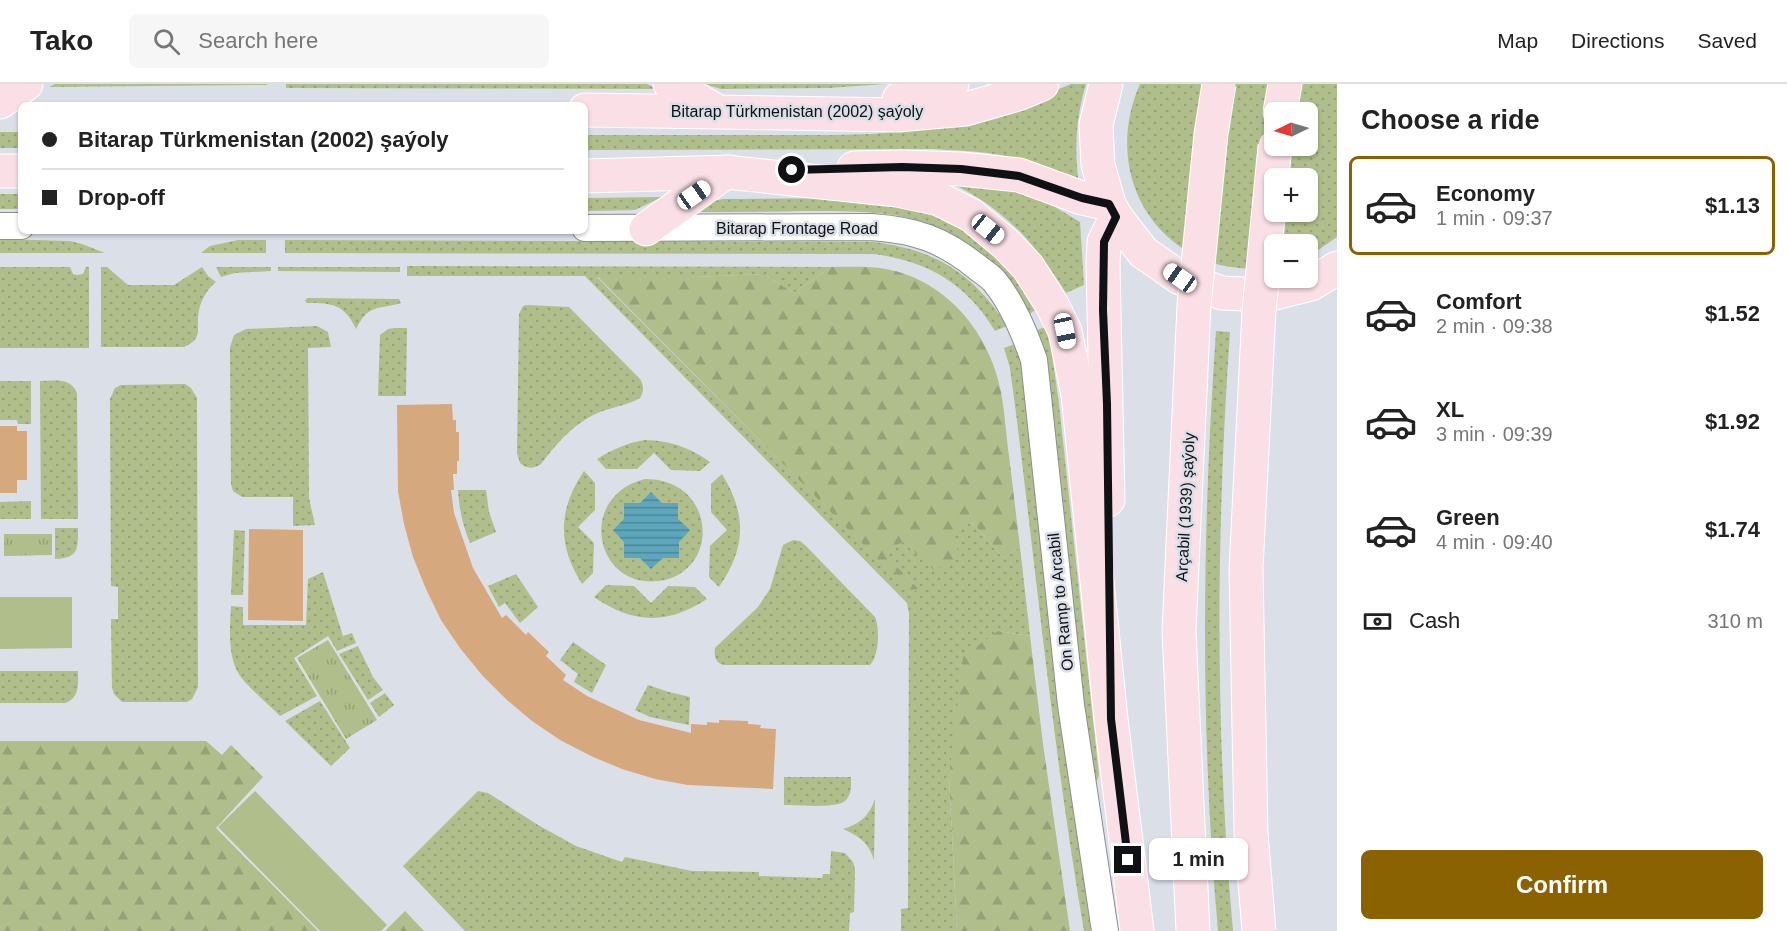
<!DOCTYPE html>
<html lang="en">
<head>
<meta charset="utf-8">
<style>
	:root { --surface:#fff; --page:#f6f6f6; --text:#222; --muted:#767676; --line:#e0e0e0; --accent:#8b6202 }
	body { margin:0; font-family:Arial,sans-serif; background:var(--page); color:var(--text); height:100vh; display:flex; flex-direction:column; font-size:22px; white-space:nowrap }
	* { box-sizing:border-box; margin:0 }
	p { font-size:20px; color:var(--muted) }
	.icon { flex:none; width:33px; height:33px; fill:none; stroke:currentColor; stroke-width:2; stroke-linecap:round; stroke-linejoin:round }
	.map { position:relative; flex:1; overflow:hidden }
	.drawer { display:flex; flex-direction:column; background:var(--surface); width:450px }
	.drawer>* { flex:none }
	.hud { position:absolute; left:18px; top:18px; width:570px; height:132px; border-radius:9px; box-shadow:0 2px 4px #0004; display:grid; align-content:center; height:132px; padding:0 24px; background:var(--surface) }
	.needle { width:39px; rotate:265deg }
	.controls { position:absolute; left:1264px; top:18px; display:grid; gap:12px }
	.controls a { display:grid; place-items:center; width:54px; height:54px; border-radius:9px; background:var(--surface); box-shadow:0 2px 4px #0004; font-size:30px }
	.end { position:absolute; width:27px; height:27px; margin:-14px; border:8px solid #0f1114; background:#fff; box-shadow:0 0 0 3px #fff }
	.from { border-radius:50% }
	.bubble { position:absolute; height:42px; border-radius:9px; background:var(--surface); box-shadow:0 2px 4px #0004; font-size:20px; font-weight:800; line-height:42px; text-align:center }
	.car { position:absolute; width:18px; height:36px; margin:-18px -9px; border-radius:8px; box-shadow:0 0 4px 2px #0007; background:linear-gradient(#fff 24%,#345 0 40%,#fff 0 76%,#345 0 86%,#fff 0) }
	.hud b { display:flex; align-items:center; gap:21px; height:57px; font-size:22px }
	.hud b+b { border-top:2px solid var(--line) }
	.hud i { width:15px; height:15px; background:var(--text) }
	ul { padding:0; list-style:none }
	li { display:flex; align-items:center; gap:18px; height:99px; margin:0 12px 9px; padding:0 12px; border:3px solid transparent; border-radius:9px }
	li div { flex:1 }
	li b { display:block; font-size:22px }
	li em { font-style:normal; font-weight:800 }
	li.current { border-color:var(--accent) }
	li>.icon { width:54px; height:54px; stroke-width:1.5 }
	h2 { padding:0 24px; font-size:27px; line-height:72px }
	.pay { display:flex; align-items:center; gap:15px; height:66px; padding:0 24px; font-size:22px }
	.pay p { margin-inline-start:auto }
	.button { display:flex; gap:12px; margin-top:auto; padding:12px 24px }
	.button a { flex:1; height:69px; border-radius:9px; background:var(--accent); color:#fff; font-size:24px; font-weight:800; line-height:69px; text-align:center }
	header { display:flex; align-items:center; gap:36px; box-sizing:border-box; height:84px; padding:0 30px; background:var(--surface); border-bottom:2px solid var(--line) }
	header strong { font-size:28px }
	nav { display:flex; gap:33px; margin-inline-start:auto; font-size:21px }
	.search { width:420px; height:54px; background:var(--page); display:flex; align-items:center; gap:15px; box-sizing:border-box; padding:0 21px; border-radius:9px; color:var(--muted); font-size:22px }
	main { display:flex; flex:1; min-height:0 }
	.map>svg:first-child { display:block }
	.grass { fill:url(#grass-dots); fill-rule:evenodd }
	.forest { fill:url(#forest-firs) }
	.park { fill:url(#park-tufts) }
	.garden { fill:#afbe8b }
	.water { fill:url(#water-rules) }
	.building { fill:#d6a87d }
	.lines { fill:none; stroke-linecap:round; stroke-linejoin:round }
	.minor-casing { stroke:#8a8d95; stroke-width:28 }
	.primary-casing { stroke:#fff; stroke-width:35 }
	.minor { stroke:#fff; stroke-width:26 }
	.primary { stroke:#fbdfe6; stroke-width:33 }
	.primary-bridge-casing { stroke:#fff; stroke-width:35; stroke-linecap:butt }
	.primary-bridge { stroke:#fbdfe6; stroke-width:33 }
	.route { stroke:#0f1114; stroke-width:8 }
	.labels { text-anchor:middle; stroke-width:5; stroke-linejoin:round; paint-order:stroke }
	.street-label { font-size:16px; fill:#0f1114; stroke:#dbdfe8 }
</style>
</head>
<body>
<header>
<strong>Tako</strong>
<div class="search"><svg class="icon" aria-label="search" viewBox="0 0 24 24"><circle cx="10" cy="10" r="6"/><path d="M15 15l6 6"/></svg>Search here</div>
<nav><a>Map</a><a>Directions</a><a>Saved</a></nav>
</header>
<main>
<div class="map">
<svg width="1337" height="847" viewBox="0 0 1337 847">
	<defs>
		<pattern id="grass-dots" width="8" height="8" patternUnits="userSpaceOnUse" patternTransform="scale(1.5)"><rect width="8" height="8" fill="#afbe8b"/><path d="M2 2h.1M6 6h.1" fill="none" stroke="#95a277" stroke-width="1.8" stroke-linecap="round"/></pattern>
		<pattern id="forest-firs" width="22" height="20" patternUnits="userSpaceOnUse" patternTransform="scale(1.5)"><rect width="22" height="20" fill="#afbe8b"/><path d="M5 1l3.5 6h-7zM16 11l3.5 6h-7z" fill="#95a277"/></pattern>
		<pattern id="park-tufts" width="24" height="20" patternUnits="userSpaceOnUse" patternTransform="scale(1.5)"><rect width="24" height="20" fill="#afbe8b"/><path d="M3 7l-1-3M5 7V3M7 7l1-3M15 17l-1-3M17 17v-4M19 17l1-3" fill="none" stroke="#95a277"/></pattern>
		<pattern id="water-rules" width="6" height="5" patternUnits="userSpaceOnUse" patternTransform="scale(1.5)"><rect width="6" height="5" fill="#5da6bb"/><path d="M0 2.5h6" fill="none" stroke="#4b8697"/></pattern>
	</defs>
	<rect width="100%" height="100%" fill="#dbdfe8"/>
	<!-- grass -->
	<g class="grass">
		<polygon points="55,0 267,0 267,1 50,3"/>
		<polygon points="286,0 647,0 656,5 286,4"/>
		<polygon points="705,0 885,0 829,4 721,5"/>
		<path d="M1071,0H1086C1076,33 1074,67 1079,100C1057,90 1034,78 1010,73C985,67 960,67 935,65L585,66V51H835L873,50L933,44L1013,24Z"/>
		<path d="M1140,0H1337V153L1308,173V160H1275L1250,185C1236,184 1222,182 1209,178C1135,149 1109,70 1140,0ZM1275,28H1308V62H1275ZM1275,94H1308V128H1275Z"/>
		<rect x="0" y="48" width="21" height="16"/>
		<path d="M956,98L1005,102L1050,120L1080,138L1084,201L1066,209C1036,161 1008,128 957,102Z"/>
		<rect x="0" y="110" width="21" height="15"/>
		<polygon points="662,113 635,126 585,127 585,114"/>
		<path d="M855,114L895,117L958,139L997,168L1039,224L1029,230C1016,212 1003,190 987,175C932,125 874,127 803,127C767,128 730,128 694,128L714,117L723,115Z"/>
		<polygon points="0,155 70,157 82,160 105,169 0,169"/>
		<polygon points="238,156 266,156 266,169 201,169 210,162"/>
		<path d="M285,156L874,158C936,166 973,189 1007,242L995,247C967,200 928,177 874,170L285,169Z"/>
		<polygon points="407,182 831,183 794,209 764,190 696,193 597,193 912,509 918,504 882,469 903,458 952,447 972,438 1003,474 1020,463 1030,552 998,547 949,693 957,847 901,847 901,825 908,824 909,529 907,519 585,192 407,192"/>
		<polygon points="0,183 70,183 73,190 77,191 83,190 86,183 89,183 89,264 0,264"/>
		<path d="M101,183H107L128,201H174L202,183L208,192L216,198C208,204 201,216 199,226C195,244 205,254 184,263H101Z"/>
		<polygon points="216,183 271,183 271,187 235,189 221,193"/>
		<polygon points="278,183 400,183 400,188 278,187"/>
		<path d="M307,214L399,215L401,219C378,226 369,219 356,245C344,220 333,219 307,219L305,217Z"/>
		<path d="M527,221L569,223L640,295C644,302 644,307 640,314C628,321 613,323 600,328C575,338 557,359 541,380C533,385 527,385 520,379L517,369L519,230L523,222Z"/>
		<polygon points="317,242 328,248 331,263 308,264 309,414 315,441 293,442 293,413 242,413 233,407 231,400 230,263 234,251 246,245"/>
		<polygon points="1045,243 1051,263 1059,320 1099,691 1097,697 1094,697 1091,692 1043,266 1037,246"/>
		<polygon points="395,244 407,244 406,312 378,312 380,251 388,245"/>
		<path d="M1216,247L1230,248C1216,448 1215,648 1233,847H1218C1200,647 1202,447 1216,247Z"/>
		<path d="M1015,260L1021,280L1028,335L1064,660L1091,847H1084C1055,678 1038,507 1017,337L1010,284L1004,264Z"/>
		<polygon points="0,297 31,297 31,340 18,340 17,336 0,336"/>
		<path d="M40,297C55,297 70,293 77,309L78,435H41Z"/>
		<polygon points="185,300 191,304 197,314 198,603 192,615 187,618 122,618 114,610 112,604 111,535 118,535 118,503 111,502 110,315 115,304 121,301"/>
		<path d="M645,356C671,357 689,363 710,378L700,387L671,386L654,369L637,385H606L597,375C613,365 627,359 645,356Z"/>
		<path d="M584,387L595,399V426L578,443L594,459L593,489L582,500C557,460 558,426 584,387Z"/>
		<path d="M722,390C747,430 746,465 719,503L709,493L710,462L727,446L711,428V400Z"/>
		<path d="M645,395C718,395 721,490 658,497C595,505 576,412 645,395Z"/>
		<path d="M458,406H486L489,428L496,448L470,459C463,442 459,425 458,406Z"/>
		<polygon points="31,417 31,435 0,435 0,418"/>
		<path d="M55,444H78C78,465 79,474 55,475Z"/>
		<polygon points="234,446 245,447 243,511 231,511"/>
		<path d="M793,456L800,457L805,461L875,533C880,544 879,572 870,581H723C715,578 714,572 715,564L758,523L770,505L783,461Z"/>
		<path d="M323,488L343,552L352,549L356,559L337,567L328,552L294,574L317,612L280,632C267,619 251,606 240,592C227,573 230,544 231,522L243,523V541H306L308,495Z"/>
		<polygon points="516,490 538,523 520,539 505,519 499,523 488,502"/>
		<path d="M606,501L634,502L651,519L668,502L695,503L707,515C667,541 633,540 594,513Z"/>
		<polygon points="573,558 606,581 592,609 574,598 578,590 560,576"/>
		<polygon points="358,562 373,593 383,606 368,616 339,570"/>
		<path d="M0,587H78C78,600 80,614 65,619H0Z"/>
		<polygon points="648,601 669,608 690,613 689,641 650,633 635,626"/>
		<polygon points="385,609 394,621 379,633 370,619"/>
		<polygon points="320,617 350,664 331,682 285,637"/>
		<path d="M784,693H851C851,700 852,710 846,716C839,725 797,721 784,721Z"/>
		<polygon points="478,707 488,709 538,741 576,762 622,778 625,773 692,787 759,788 759,792 822,794 823,790 830,790 831,767 845,769 853,778 855,785 854,828 850,829 849,847 465,847 403,782"/>
		<path d="M875,715L874,776C869,759 859,752 843,745C860,740 869,732 875,715Z"/>
	</g>
	<!-- forest -->
	<g class="forest">
		<path d="M831,183C849,183 868,182 886,185C946,196 990,249 1001,308C1005,329 1006,351 1009,372C1013,402 1016,432 1020,463L1003,474L972,438L952,448L960,474L934,486L903,458L883,469L918,504L912,510L597,192L696,193L764,190L794,209Z"/>
		<polygon points="998,547 1030,552 1043,660 1070,847 957,847 949,693 963,572"/>
		<polygon points="0,657 206,657 222,671 231,661 263,693 216,744 318,847 0,847"/>
		<polygon points="405,827 424,847 385,847"/>
	</g>
	<!-- park -->
	<g class="park">
		<polygon points="4,450 52,450 52,471 4,472"/>
		<polygon points="328,556 377,636 346,655 297,574"/>
	</g>
	<!-- garden -->
	<g class="garden">
		<polygon points="0,513 72,513 72,564 0,565"/>
		<polygon points="255,707 387,841 381,847 320,847 218,743"/>
	</g>
	<!-- water -->
	<polygon class="water" points="651,408 662,419 678,419 678,435 690,446 679,458 679,474 663,474 651,485 640,474 624,474 624,458 613,446 624,435 624,419 640,419"/>
	<!-- building -->
	<g class="building">
		<polygon points="452,320 453,336 456,336 456,348 459,348 459,377 457,377 457,390 453,390 454,406 451,406 454,429 473,484 502,534 506,531 526,551 528,548 549,568 546,572 566,591 563,596 587,612 639,636 691,649 691,640 707,641 707,638 719,639 719,636 748,637 748,640 761,641 760,644 776,645 773,705 688,701 655,695 622,685 591,672 560,656 532,637 506,615 482,591 460,564 441,536 426,505 413,473 404,440 398,407 397,321"/>
		<polygon points="0,342 17,342 17,347 27,347 27,396 17,396 17,409 0,409"/>
		<polygon points="249,445 303,446 303,537 248,536"/>
	</g>
	<g class="lines">
		<defs>
			<g id="minor">
				<polyline points="0,142 21,142"/>
				<path d="M585,144L871,143C915,146 942,155 977,183C983,188 990,192 995,198C1013,220 1025,250 1034,276L1071,621L1105,847"/>
			</g>
			<g id="primary">
				<polyline points="670,0 715,26"/>
				<polyline points="1106,0 1096,41 1098,81 1109,120 1116,133 1143,168 1180,194 1222,209 1267,211 1311,200 1337,184"/>
				<polyline points="899,15 952,0"/>
				<polyline points="0,18 26,0"/>
				<polyline points="585,26 898,31 966,25 1018,10 1042,0"/>
				<polyline points="1280,28 1285,0"/>
				<polyline points="854,84 902,83 961,85 1019,91 1082,114 1109,120"/>
				<polyline points="0,87 21,87"/>
				<polyline points="585,92 730,88"/>
				<polyline points="646,145 726,88 897,106 939,115 971,131 1006,160 1028,183 1052,221 1065,247 1078,311 1111,635 1137,847"/>
				<polyline points="1108,416 1103,180 1104,158 1116,133"/>
			</g>
		</defs>
		<!-- minor casing -->
		<use href="#minor" class="minor-casing"/>
		<!-- primary casing -->
		<use href="#primary" class="primary-casing"/>
		<!-- minor -->
		<use href="#minor" class="minor"/>
		<!-- primary -->
		<use href="#primary" class="primary"/>
		<defs>
			<g id="primary-bridge">
				<polyline points="1193,847 1179,547 1194,221 1211,50 1219,0"/>
				<polyline points="1259,847 1251,749 1246,485 1259,227 1275,62"/>
			</g>
		</defs>
		<!-- primary-bridge casing -->
		<use href="#primary-bridge" class="primary-bridge-casing"/>
		<!-- primary-bridge -->
		<use href="#primary-bridge" class="primary-bridge"/>
	</g>
	<g class="lines">
		<!-- route -->
		<polyline class="route" points="792,86 902,83 961,85 1019,92 1082,114 1109,120 1116,133 1104,158 1103,226 1107,320 1111,635 1128,776"/>
	</g>
	<g class="labels">
		<!-- street labels -->
		<g class="street-label">
			<text x="797" y="33">Bitarap Türkmenistan (2002) şaýoly</text>
			<text x="797" y="150">Bitarap Frontage Road</text>
			<text transform="translate(1185 423) rotate(-87)" y="6">Arçabil (1939) şaýoly</text>
			<text transform="translate(1060 518) rotate(-96)" y="6">On Ramp to Arcabil</text>
		</g>
	</g>
</svg>
<div class="controls">
<a><svg class="needle" viewBox="-14 -14 28 28"><path d="M0-13l5 13h-10z" fill="#e53935"/><path d="M0 13l5-13h-10z" fill="#767676"/></svg></a>
<a>+</a>
<a>−</a>
</div>
<i class="end from" style="left:792px;top:86px"></i>
<i class="end" style="left:1128px;top:776px"></i>
<div class="bubble" style="left:1149px;top:754px;width:99px">1 min</div>
<i class="car" style="left:694px;top:111px;rotate:55deg"></i>
<i class="car" style="left:988px;top:145px;rotate:129deg"></i>
<i class="car" style="left:1180px;top:194px;rotate:305deg"></i>
<i class="car" style="left:1065px;top:247px;rotate:168deg"></i>
<div class="hud">
<b><i class="from"></i>Bitarap Türkmenistan (2002) şaýoly</b>
<b><i></i>Drop-off</b>
</div>
</div>
<section class="drawer">
<h2>Choose a ride</h2>
<ul>
<li class="current"><svg class="icon" aria-label="car" viewBox="0 0 24 24"><path d="M5 17H2v-5l4-1 3-4h7l3 4 3 1v5h-3M9 17h6M6 11h13"/><circle cx="7" cy="17" r="2"/><circle cx="17" cy="17" r="2"/></svg><div><b>Economy</b><p>1 min · 09:37</p></div><em>$1.13</em></li>
<li><svg class="icon" aria-label="car" viewBox="0 0 24 24"><path d="M5 17H2v-5l4-1 3-4h7l3 4 3 1v5h-3M9 17h6M6 11h13"/><circle cx="7" cy="17" r="2"/><circle cx="17" cy="17" r="2"/></svg><div><b>Comfort</b><p>2 min · 09:38</p></div><em>$1.52</em></li>
<li><svg class="icon" aria-label="car" viewBox="0 0 24 24"><path d="M5 17H2v-5l4-1 3-4h7l3 4 3 1v5h-3M9 17h6M6 11h13"/><circle cx="7" cy="17" r="2"/><circle cx="17" cy="17" r="2"/></svg><div><b>XL</b><p>3 min · 09:39</p></div><em>$1.92</em></li>
<li><svg class="icon" aria-label="car" viewBox="0 0 24 24"><path d="M5 17H2v-5l4-1 3-4h7l3 4 3 1v5h-3M9 17h6M6 11h13"/><circle cx="7" cy="17" r="2"/><circle cx="17" cy="17" r="2"/></svg><div><b>Green</b><p>4 min · 09:40</p></div><em>$1.74</em></li>
</ul>
<div class="pay"><svg class="icon" aria-label="cash" viewBox="0 0 24 24"><path d="M3 7h18v10H3z"/><circle cx="12" cy="12" r="2"/></svg>Cash<p>310 m</p></div>
<div class="button"><a>Confirm</a></div>
</section>
</main>
</body>
</html>
